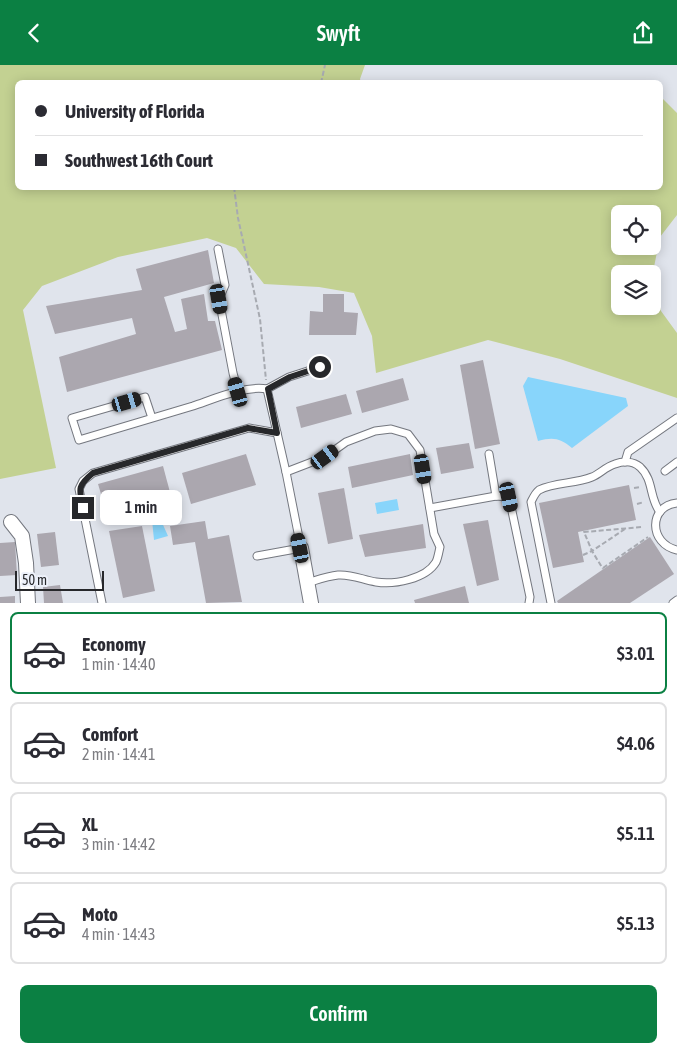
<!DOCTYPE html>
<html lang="en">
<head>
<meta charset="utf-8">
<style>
	:root { --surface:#fff; --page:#f7f7f7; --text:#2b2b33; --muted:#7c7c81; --line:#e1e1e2; --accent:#0b8043 }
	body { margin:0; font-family:"Asap Condensed",sans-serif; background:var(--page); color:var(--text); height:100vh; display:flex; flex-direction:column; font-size:19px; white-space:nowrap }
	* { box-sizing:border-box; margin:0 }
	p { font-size:16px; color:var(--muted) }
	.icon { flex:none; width:28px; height:28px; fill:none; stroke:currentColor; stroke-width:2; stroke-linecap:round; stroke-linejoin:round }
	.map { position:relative; height:538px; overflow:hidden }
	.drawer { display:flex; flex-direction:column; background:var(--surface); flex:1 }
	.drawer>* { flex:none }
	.top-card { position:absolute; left:15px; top:15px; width:648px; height:110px; border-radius:8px; box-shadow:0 2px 12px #0003; display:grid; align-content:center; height:110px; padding:0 20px; background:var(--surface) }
	.controls { position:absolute; left:611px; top:140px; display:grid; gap:10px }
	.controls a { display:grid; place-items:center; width:50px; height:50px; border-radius:8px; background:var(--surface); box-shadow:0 2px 12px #0003; font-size:25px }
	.scale { position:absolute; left:15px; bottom:12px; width:89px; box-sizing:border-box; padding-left:5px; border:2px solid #27282b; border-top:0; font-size:14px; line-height:18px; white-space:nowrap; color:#27282b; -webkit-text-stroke:4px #edf1fa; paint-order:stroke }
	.end { position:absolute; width:22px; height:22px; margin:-11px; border:6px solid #27282b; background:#fff; box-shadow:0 0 0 2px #fff }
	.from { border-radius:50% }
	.bubble { position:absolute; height:35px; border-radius:8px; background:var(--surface); box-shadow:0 2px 12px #0003; font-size:16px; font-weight:600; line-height:35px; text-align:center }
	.car { position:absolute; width:15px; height:30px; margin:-15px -8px; border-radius:6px; box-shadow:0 0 4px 1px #0007; background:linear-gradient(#222 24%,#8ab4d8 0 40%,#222 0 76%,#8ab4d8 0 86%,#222 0) }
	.top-card b { display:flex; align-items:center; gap:18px; height:48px; font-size:19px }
	.top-card b+b { border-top:1px solid var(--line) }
	.top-card i { width:12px; height:12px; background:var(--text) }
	ul { padding:9px 0 0; list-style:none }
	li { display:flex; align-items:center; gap:15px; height:82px; margin:0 10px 8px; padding:0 10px; border:2px solid var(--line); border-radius:8px }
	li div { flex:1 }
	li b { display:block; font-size:19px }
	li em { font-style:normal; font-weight:600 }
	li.selected { border-color:var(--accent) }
	li>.icon { width:45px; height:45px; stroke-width:1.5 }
	.primary-button { display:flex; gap:10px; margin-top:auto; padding:10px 20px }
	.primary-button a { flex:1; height:58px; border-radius:8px; background:var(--accent); color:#fff; font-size:20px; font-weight:600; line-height:58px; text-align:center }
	header { display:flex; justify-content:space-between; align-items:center; height:65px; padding:0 20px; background:var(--accent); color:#fff; font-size:22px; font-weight:600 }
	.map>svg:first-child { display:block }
	.green { fill:#c3d192; fill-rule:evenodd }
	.water { fill:#88d5fb }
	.building { fill:#aba7af }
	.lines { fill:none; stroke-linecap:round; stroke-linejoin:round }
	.service-casing { stroke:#74777f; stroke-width:9 }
	.minor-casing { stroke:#74777f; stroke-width:16 }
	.path { stroke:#a7aab1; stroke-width:2; stroke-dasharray:5 2.5; stroke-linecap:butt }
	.service { stroke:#fff; stroke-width:7 }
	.minor { stroke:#fff; stroke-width:14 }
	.route { stroke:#27282b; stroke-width:6 }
</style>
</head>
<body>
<header><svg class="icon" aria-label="back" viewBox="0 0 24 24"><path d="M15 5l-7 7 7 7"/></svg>Swyft<svg class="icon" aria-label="share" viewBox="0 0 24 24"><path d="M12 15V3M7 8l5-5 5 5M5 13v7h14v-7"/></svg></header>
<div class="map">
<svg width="677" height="538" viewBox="0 0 677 538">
	<rect width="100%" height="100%" fill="#e0e4ec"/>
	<!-- green -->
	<path class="green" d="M0,0H365L360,14L361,17L18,18V122H660V31L677,48V150L660,172L654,202L661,246L677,268V333L560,294L488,275L376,308L372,271L354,228L319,222L264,219L236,183L207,173L118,192L42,221L23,245L56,403L0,414ZM620,149H652V181H620ZM620,209H652V241H620Z"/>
	<!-- water -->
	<g class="water">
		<path d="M528,312L626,333L628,341L572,383C560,373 553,372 538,376L523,321Z"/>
		<polygon points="397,434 399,445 377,449 375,438"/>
		<polygon points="160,453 168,471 154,475 152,455"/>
	</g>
	<!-- building -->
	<g class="building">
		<polygon points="208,185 214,218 164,232 175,267 187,264 181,234 204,229 208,256 215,256 222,285 67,327 59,292 136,269 132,253 55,269 46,241 142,225 136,204"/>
		<polygon points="323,229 344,229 344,247 358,248 356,270 309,270 310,246 323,247"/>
		<polygon points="483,295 500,379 475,384 460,300"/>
		<polygon points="403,313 409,335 362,348 356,326"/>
		<polygon points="346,329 352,349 301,363 296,342"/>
		<polygon points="469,378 474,403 441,409 436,383"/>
		<polygon points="246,389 256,420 191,439 182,408"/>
		<polygon points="410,389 413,410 352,423 348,402"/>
		<polygon points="163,401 171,431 107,449 98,419"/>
		<polygon points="629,420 636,455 578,467 584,497 553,503 539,438"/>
		<polygon points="344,423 353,474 328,479 318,428"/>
		<polygon points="488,455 499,515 477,521 463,459"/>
		<polygon points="205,456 208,474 229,470 242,537 206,538 195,477 173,480 170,461"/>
		<polygon points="423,459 426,483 365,492 359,470"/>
		<polygon points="142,461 155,526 123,533 109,466"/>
		<polygon points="55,467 59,500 41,502 37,469"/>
		<polygon points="650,472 674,509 630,538 558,538 557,536"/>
		<polygon points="15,477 17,510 0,511 0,478"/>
		<polygon points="60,520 63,538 44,538 43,522"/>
		<polygon points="465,521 469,538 415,538 414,535"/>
		<polygon points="15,531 15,538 0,538 0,532"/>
	</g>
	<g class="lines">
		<defs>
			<g id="service">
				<polyline points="218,184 225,220 219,234 233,308 238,327"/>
				<polyline points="267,324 286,407"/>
				<path d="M152,353L145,332L72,353L79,375C117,364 155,352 193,341C214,334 246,320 267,324L289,312L320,302"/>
				<polyline points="489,389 496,431"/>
				<polyline points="625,397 628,387 677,353"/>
				<polyline points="665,406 677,397"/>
				<path d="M677,438C648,441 649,479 677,485"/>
				<polyline points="430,443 496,431 509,432 530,532 529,538"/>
				<path d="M257,491L301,483L286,407L325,392L346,377L375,366L391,364L408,369L420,385L434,469L440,482C439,486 438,493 436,497C426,514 394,520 376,517C363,515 352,509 338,510C328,511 317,515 307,518"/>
				<polyline points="102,538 79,424 83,416 93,408 249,363 277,368"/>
				<path d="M551,538L531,437C533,433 535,428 539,425C555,417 575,419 592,412C600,409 605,402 615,399C623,396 633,396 640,402C654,415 649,433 660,447"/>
				<polyline points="673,538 677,535"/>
			</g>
			<g id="minor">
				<polyline points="11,457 22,471 26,498 28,538"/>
				<polyline points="301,483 311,538"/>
			</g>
		</defs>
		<!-- service casing -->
		<use href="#service" class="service-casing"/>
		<!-- minor casing -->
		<use href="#minor" class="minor-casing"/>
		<!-- path -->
		<g class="path">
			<polyline points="321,18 325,0"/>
			<polyline points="234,122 238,153 260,254 266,315"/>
			<polyline points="634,423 641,422"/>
			<polyline points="637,439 644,437"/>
			<polyline points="625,464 592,486 584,467 642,462"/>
			<polyline points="583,490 592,486 603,504"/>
			<polyline points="603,503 648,472"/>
		</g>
		<!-- service -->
		<use href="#service" class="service"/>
		<!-- minor -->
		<use href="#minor" class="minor"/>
	</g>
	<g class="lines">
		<!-- route -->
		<path class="route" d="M83,443C79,424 77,421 93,408L248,363L277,368L268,324L290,312L320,302"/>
	</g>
</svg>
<div class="controls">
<a><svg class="icon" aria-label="locate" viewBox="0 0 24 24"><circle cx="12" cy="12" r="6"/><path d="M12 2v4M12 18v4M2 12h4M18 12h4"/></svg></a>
<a><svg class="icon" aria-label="layers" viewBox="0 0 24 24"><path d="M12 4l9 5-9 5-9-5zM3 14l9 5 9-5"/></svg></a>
</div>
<div class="scale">50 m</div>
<i class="end from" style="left:320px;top:302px"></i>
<i class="end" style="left:83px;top:443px"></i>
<div class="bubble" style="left:100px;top:425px;width:82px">1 min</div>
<i class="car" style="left:219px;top:234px;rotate:170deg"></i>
<i class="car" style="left:238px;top:327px;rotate:344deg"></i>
<i class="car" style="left:127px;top:337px;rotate:74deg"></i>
<i class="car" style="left:325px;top:392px;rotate:54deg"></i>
<i class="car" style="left:423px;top:404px;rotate:171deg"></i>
<i class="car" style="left:509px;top:432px;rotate:168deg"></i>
<i class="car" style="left:300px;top:483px;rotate:349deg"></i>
<div class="top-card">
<b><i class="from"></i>University of Florida</b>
<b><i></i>Southwest 16th Court</b>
</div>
</div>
<section class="drawer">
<ul>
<li class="selected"><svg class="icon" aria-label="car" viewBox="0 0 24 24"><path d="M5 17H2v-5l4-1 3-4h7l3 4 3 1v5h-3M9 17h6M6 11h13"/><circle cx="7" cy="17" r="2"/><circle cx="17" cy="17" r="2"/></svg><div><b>Economy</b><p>1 min · 14:40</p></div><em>$3.01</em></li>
<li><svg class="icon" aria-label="car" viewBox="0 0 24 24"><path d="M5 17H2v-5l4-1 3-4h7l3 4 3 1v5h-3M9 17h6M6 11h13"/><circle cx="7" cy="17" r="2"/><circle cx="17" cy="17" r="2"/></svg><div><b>Comfort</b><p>2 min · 14:41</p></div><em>$4.06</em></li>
<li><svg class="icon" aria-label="car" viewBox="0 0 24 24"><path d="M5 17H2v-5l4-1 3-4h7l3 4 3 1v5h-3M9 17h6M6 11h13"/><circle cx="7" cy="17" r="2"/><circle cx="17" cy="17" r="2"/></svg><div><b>XL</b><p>3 min · 14:42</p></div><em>$5.11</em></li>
<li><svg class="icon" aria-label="car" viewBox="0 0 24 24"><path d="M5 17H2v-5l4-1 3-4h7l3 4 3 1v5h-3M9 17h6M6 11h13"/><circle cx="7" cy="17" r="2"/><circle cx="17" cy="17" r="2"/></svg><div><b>Moto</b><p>4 min · 14:43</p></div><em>$5.13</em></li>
</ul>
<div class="primary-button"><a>Confirm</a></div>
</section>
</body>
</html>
